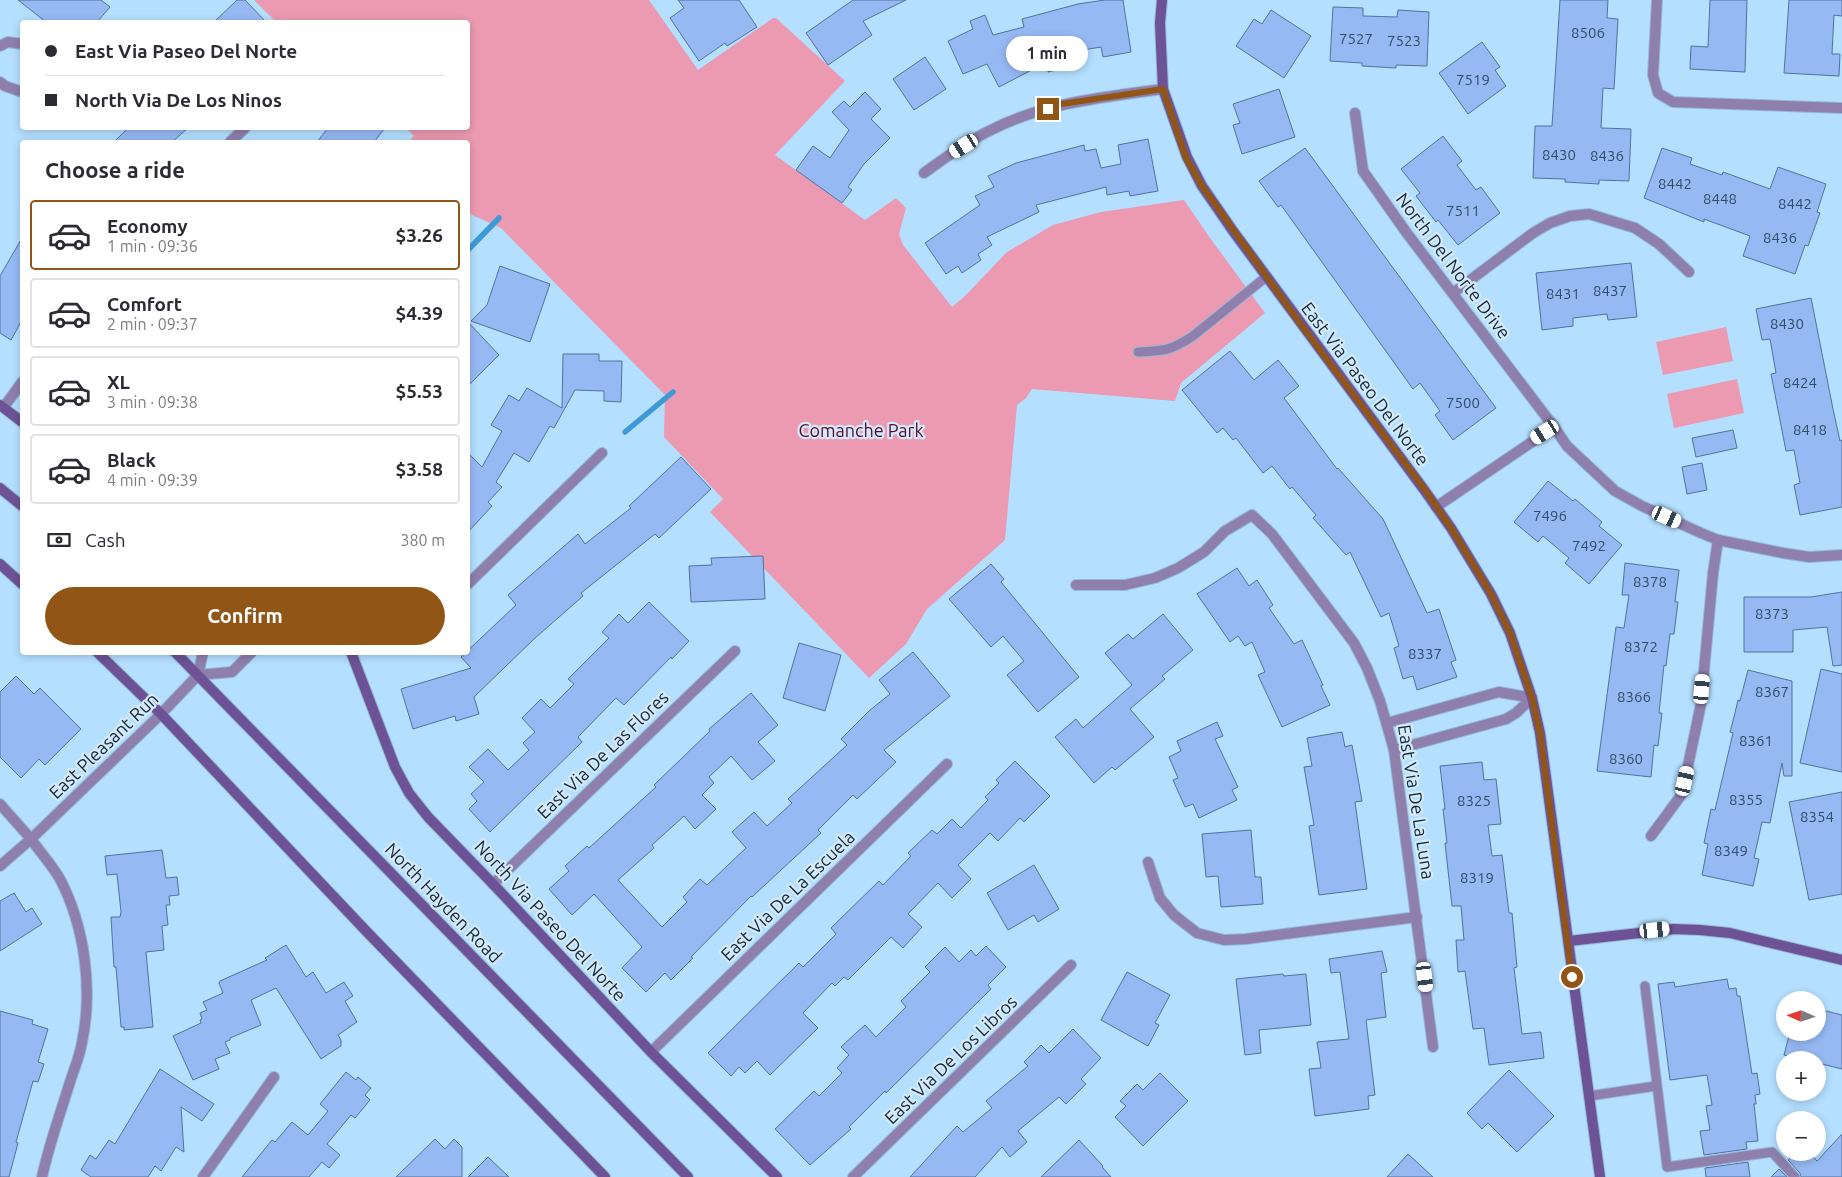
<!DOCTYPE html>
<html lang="en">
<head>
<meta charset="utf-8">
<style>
	:root { --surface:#fff; --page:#f2f2f3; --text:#2b2b33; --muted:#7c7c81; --line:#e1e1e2; --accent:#915516 }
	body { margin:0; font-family:Ubuntu,sans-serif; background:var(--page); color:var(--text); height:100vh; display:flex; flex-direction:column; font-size:19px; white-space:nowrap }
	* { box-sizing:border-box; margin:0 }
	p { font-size:16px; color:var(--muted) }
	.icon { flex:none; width:28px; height:28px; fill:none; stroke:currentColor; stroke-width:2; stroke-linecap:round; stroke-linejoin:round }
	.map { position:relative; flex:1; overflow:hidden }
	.details { position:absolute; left:20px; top:140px; width:450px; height:515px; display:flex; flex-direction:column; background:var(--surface); border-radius:5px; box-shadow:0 2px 8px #0003 }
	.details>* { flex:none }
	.banner { position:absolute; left:20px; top:20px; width:450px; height:110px; border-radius:5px; box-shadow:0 2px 8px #0003; display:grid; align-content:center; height:110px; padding:0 25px; background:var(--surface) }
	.needle { width:32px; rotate:273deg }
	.tools { position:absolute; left:1776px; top:991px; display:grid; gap:10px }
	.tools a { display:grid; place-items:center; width:50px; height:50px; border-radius:50%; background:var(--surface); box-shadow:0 2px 8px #0003; font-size:25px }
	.end { position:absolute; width:22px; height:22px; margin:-11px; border:6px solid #915516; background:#fff; box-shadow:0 0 0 2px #fff }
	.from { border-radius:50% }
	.bubble { position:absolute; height:35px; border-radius:18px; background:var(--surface); box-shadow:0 2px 8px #0003; font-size:16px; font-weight:600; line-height:35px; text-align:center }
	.car { position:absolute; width:15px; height:30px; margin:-15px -8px; border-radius:6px; box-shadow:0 0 4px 1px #0007; background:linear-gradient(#fff 24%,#345 0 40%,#fff 0 76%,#345 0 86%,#fff 0) }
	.banner b { display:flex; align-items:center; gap:18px; height:48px; font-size:19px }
	.banner b+b { border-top:1px solid var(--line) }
	.banner i { width:12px; height:12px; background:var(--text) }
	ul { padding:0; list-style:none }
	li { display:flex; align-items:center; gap:15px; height:70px; margin:0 10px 8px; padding:0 15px; border:2px solid var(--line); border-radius:5px }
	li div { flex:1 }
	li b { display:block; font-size:19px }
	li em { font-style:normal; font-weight:600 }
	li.active { border-color:var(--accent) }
	li>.icon { width:45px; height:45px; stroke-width:1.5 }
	h2 { padding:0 25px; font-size:22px; line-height:60px }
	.pay { display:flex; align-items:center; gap:12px; height:55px; padding:0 25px; font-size:19px }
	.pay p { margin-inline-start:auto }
	.action { display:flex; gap:10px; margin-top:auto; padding:10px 25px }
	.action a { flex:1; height:58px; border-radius:30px; background:var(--accent); color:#fff; font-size:20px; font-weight:600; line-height:58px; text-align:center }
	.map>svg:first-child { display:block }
	.green { fill:#eb9ab1 }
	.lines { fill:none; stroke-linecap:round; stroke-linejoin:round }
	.stream { stroke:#3e9ad6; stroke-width:5.5 }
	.building { fill:#96b9f4; stroke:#55709d }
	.lane-casing { stroke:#94bad7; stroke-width:11 }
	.street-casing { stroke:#94bad7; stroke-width:12 }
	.secondary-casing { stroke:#94bad7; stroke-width:12 }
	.lane { stroke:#8f7fad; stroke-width:9 }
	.street { stroke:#8f7fad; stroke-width:10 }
	.secondary { stroke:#6d5395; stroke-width:10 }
	.route { stroke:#915516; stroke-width:6 }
	.labels { text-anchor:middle; stroke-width:4.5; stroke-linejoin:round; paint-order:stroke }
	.number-label { font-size:15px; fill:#334c66 }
	.street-label { font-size:18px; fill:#122837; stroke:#d4e9f9 }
	.park-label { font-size:18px; fill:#580a2c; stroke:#d4e9f9 }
</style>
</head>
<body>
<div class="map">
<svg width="1842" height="1177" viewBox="0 0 1842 1177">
	<rect width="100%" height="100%" fill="#b4dfff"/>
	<!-- green -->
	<g class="green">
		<polygon points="254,0 649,0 698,70 773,18 776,18 845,81 775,155 865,220 896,198 906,208 899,234 903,245 952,307 965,296 1007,252 1053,225 1101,212 1184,200 1210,238 1265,313 1181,383 1175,401 1032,389 1026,398 1017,405 1005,540 927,609 906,644 869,678 710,512 723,499 664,437 665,395 501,228 468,213 468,142 408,142 414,136 406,128 468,128 468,22 276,22"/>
		<polygon points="1726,327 1733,361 1663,375 1656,342"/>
		<polygon points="1737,379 1744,413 1674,428 1667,394"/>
	</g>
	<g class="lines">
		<!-- stream -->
		<g class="stream">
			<polyline points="468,250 499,218"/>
			<polyline points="625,432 673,392"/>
		</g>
	</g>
	<!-- building -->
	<g class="building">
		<polygon points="18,0 101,0 110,7 97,22 46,22"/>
		<polygon points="237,0 245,0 266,22 214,22"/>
		<polygon points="678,0 739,0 757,27 727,46 725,43 699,61 670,18 684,8"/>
		<polygon points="853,0 906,0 863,21 872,35 828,65 806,33"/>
		<polygon points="1105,0 1123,0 1131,52 1103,57 1101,47 1071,52 1075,65 1048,72 1045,63 999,87 987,64 963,74 948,41 973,29 970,21 985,15 993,35 1024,27 1022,19 1078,4"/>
		<polygon points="1560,0 1608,0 1607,18 1618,19 1614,89 1603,88 1601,128 1631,129 1629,181 1599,180 1599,184 1565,182 1565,179 1533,178 1535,126 1552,126"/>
		<polygon points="1710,0 1747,0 1745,72 1690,69 1691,46 1708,47"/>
		<polygon points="1789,0 1842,0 1842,16 1834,15 1832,54 1840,54 1839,76 1784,73"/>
		<polygon points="1333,7 1363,8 1363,16 1397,17 1398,10 1429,12 1427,66 1396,65 1396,68 1362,66 1362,63 1330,61"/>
		<polygon points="1271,10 1311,36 1284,78 1236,46 1254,19 1262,24"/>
		<polygon points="1482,42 1500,67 1495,70 1506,86 1468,114 1439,73"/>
		<polygon points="925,57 946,89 914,110 893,79"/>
		<polygon points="1279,89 1295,137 1242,154 1233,125 1240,123 1233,104"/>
		<polygon points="865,92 881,109 871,119 890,138 864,164 848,187 852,190 842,203 796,170 813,146 830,158 849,130 832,112 844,101 850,107"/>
		<polygon points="128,128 188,128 172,142 114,142"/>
		<polygon points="328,128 385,128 374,142 317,142"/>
		<polygon points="1443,136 1462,161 1457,165 1476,190 1481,187 1500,213 1458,245 1438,220 1436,222 1416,196 1420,193 1401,169"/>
		<polygon points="1148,139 1158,191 1130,196 1129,191 1107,195 1106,187 1036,205 1039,212 987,237 992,245 978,254 981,260 962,273 958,266 946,274 925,243 980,205 975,196 994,187 988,176 1016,163 1084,145 1085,151 1096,149 1101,168 1121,164 1118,145"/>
		<polygon points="1305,148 1496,408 1453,440 1435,415 1440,411 1420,383 1413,389 1281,205 1278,207 1259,181"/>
		<polygon points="1662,148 1692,158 1690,164 1722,175 1723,172 1770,189 1778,167 1826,184 1817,212 1820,213 1808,246 1805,245 1795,274 1743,256 1750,236 1704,219 1704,222 1644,198"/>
		<polygon points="22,238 22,320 11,340 0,333 0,276"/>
		<polygon points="1631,263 1637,317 1608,320 1607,314 1573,318 1573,326 1542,330 1536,273"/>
		<polygon points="500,266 550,284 530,342 471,321 487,305"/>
		<polygon points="1811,298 1833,409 1840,441 1842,440 1842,507 1800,515 1794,485 1800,483 1794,450 1786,451 1771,374 1776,373 1770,339 1762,340 1756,309"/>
		<polygon points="468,322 499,355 468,386"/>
		<polygon points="1230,351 1254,380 1278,360 1299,386 1284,398 1337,469 1338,468 1383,519 1427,613 1439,609 1456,660 1451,662 1457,677 1417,690 1413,676 1403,679 1394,648 1399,646 1389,613 1381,617 1350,552 1346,555 1313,518 1316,515 1292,487 1290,489 1272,466 1263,473 1236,438 1233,440 1223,428 1217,433 1182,390"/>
		<polygon points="563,354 599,354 599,361 622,361 621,402 604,401 604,391 575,390 554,428 550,426 529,462 514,453 496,482 502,487 488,502 492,506 468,532 468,453 482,467 502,431 491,425 509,395 519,401 527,388 562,408"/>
		<polygon points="1733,430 1737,448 1696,457 1692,438"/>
		<polygon points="681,457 711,489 659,538 655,534 581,593 583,596 534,639 474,697 479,714 456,721 455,716 413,729 401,689 471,668 461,657 516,605 508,595 578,534 585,544 631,508 629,506"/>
		<polygon points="1702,463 1707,490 1687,494 1682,467"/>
		<polygon points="1548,481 1573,501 1575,499 1602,522 1599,526 1622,545 1589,584 1565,563 1569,558 1543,536 1538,542 1514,522"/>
		<polygon points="763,556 765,599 691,602 689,566 712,565 711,558"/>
		<polygon points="1625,563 1679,570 1675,602 1678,602 1674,634 1670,634 1666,666 1664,665 1659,713 1662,713 1658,746 1654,745 1651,777 1597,771 1616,627 1624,628 1629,595 1622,595"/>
		<polygon points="991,564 1004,579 1001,582 1079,677 1038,712 1007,675 1024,661 1003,636 991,647 949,599"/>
		<polygon points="1237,568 1249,586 1257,580 1273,605 1269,608 1294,644 1302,640 1323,685 1321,686 1330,705 1282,727 1258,675 1265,672 1252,642 1245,646 1238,636 1230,642 1197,594"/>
		<polygon points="1842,592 1842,665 1833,666 1827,627 1793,630 1793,652 1744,652 1744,597 1811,597"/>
		<polygon points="649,602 689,641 672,659 671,657 624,705 616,698 578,737 582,742 490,832 469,809 477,801 471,794 484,782 469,767 488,749 508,770 529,750 523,743 535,732 522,718 541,699 550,708 574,684 568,679 609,638 602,632 619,614 628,623"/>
		<polygon points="1163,614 1193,650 1162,676 1165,679 1130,709 1154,737 1115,770 1112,767 1094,783 1055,737 1076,719 1083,728 1132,685 1105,653 1128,634 1133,639"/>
		<polygon points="799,643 841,655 825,711 783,698"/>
		<polygon points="913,652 950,696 884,750 896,762 857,799 853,795 818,830 821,833 752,897 751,896 691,957 693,958 671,980 665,973 646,992 622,968 642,947 594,894 572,915 549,889 569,871 565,866 587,846 589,848 656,787 654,785 710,731 709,729 751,693 778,725 758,742 775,761 752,780 731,756 709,777 714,783 702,795 716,809 695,829 684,816 652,845 654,848 618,880 662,927 687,902 683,897 700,879 707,885 746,848 732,832 754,812 767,826 792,803 788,799 847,745 841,739 869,711 890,694 879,680"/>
		<polygon points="1821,669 1842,674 1842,772 1800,763"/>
		<polygon points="1748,670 1792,681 1792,776 1784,776 1782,763 1770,823 1762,822 1754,858 1759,859 1753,886 1702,875 1708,844 1704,843 1711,809 1715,810 1733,733 1730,732 1734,717 1738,700 1740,701"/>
		<polygon points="16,676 34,694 40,688 81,729 45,765 39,759 21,778 0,757 0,692"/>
		<polygon points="1217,722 1223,736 1215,739 1238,787 1232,790 1237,800 1199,818 1193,804 1185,807 1173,780 1178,778 1169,757 1181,751 1177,741"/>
		<polygon points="1342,732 1345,747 1352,745 1362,801 1355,802 1367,889 1319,895 1309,826 1314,825 1304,767 1312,766 1307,738"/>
		<polygon points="1015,761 1050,796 1024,822 1020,818 998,841 990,833 958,865 971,879 952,898 938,883 908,914 922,927 903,948 891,937 848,980 844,977 835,986 832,983 803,1013 818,1028 770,1075 757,1061 745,1073 739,1067 731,1076 708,1053 799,963 803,967 836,934 831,928 879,881 883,885 911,856 908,853 932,830 937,834 952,819 961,828 988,800 985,797 999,783 996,780"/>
		<polygon points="1482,762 1484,780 1496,779 1501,824 1488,825 1492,856 1502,855 1509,913 1512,913 1517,967 1514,968 1522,1034 1541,1032 1544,1058 1489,1065 1484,1028 1473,1029 1465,971 1458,972 1456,940 1464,940 1461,906 1452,906 1445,843 1447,843 1443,809 1445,809 1440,766"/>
		<polygon points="1842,792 1842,894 1809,900 1789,802"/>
		<polygon points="1251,830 1255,877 1261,877 1263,904 1221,907 1218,876 1206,877 1202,834"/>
		<polygon points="162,850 166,878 177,877 179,895 169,896 170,905 166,905 168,925 162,926 164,950 146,952 153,1027 124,1030 124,1027 121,1027 116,967 114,967 111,917 120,917 121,912 117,874 107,875 105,856"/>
		<polygon points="1034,865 1059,909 1038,922 1034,915 1008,930 987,893"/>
		<polygon points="14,893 26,912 32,908 42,924 0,951 0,901"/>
		<polygon points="286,945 306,977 313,972 326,993 344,982 353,996 345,1001 357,1022 338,1035 341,1040 341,1046 321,1059 276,988 251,1000 261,1025 230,1038 230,1040 225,1042 230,1053 215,1059 219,1069 193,1080 173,1036 201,1023 200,1020 202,1019 200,1013 207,1010 203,1002 223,993 219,983 220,981 267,960 265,958"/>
		<polygon points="986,946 1006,967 988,985 991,989 886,1093 885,1091 849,1127 851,1129 810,1165 775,1129 814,1091 819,1096 842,1073 837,1068 849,1055 841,1047 856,1033 865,1025 876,1037 906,1007 901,1001 930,972 925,967 945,947 959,962 971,950 976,956"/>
		<polygon points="1382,951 1387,972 1381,973 1386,1017 1366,1020 1375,1095 1368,1096 1369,1109 1315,1116 1309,1069 1321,1068 1317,1042 1349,1039 1340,972 1331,973 1329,959"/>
		<polygon points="1127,972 1170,995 1155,1023 1159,1025 1148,1046 1101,1020"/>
		<polygon points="1283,974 1284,976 1306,974 1311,1025 1259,1030 1261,1053 1245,1055 1236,979"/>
		<polygon points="1727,979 1729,989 1736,988 1737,996 1740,996 1752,1074 1757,1073 1760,1094 1755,1095 1756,1104 1754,1104 1758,1141 1746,1142 1747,1149 1704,1155 1700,1131 1710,1130 1706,1106 1712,1105 1707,1075 1670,1080 1658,984 1674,982 1675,987"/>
		<polygon points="1818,1009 1842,1015 1842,1069 1818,1063 1818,1060 1805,1060 1784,1055 1790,1032 1818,1032"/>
		<polygon points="0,1011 33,1020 32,1024 48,1029 38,1062 44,1064 38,1082 33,1081 16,1142 18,1143 9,1177 0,1177"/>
		<polygon points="1073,1029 1101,1058 1081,1079 1086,1084 1066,1104 1059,1097 1018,1131 1027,1142 1010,1157 1002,1147 975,1177 910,1177 957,1126 963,1132 992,1108 986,1101 1028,1066 1024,1062 1041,1045 1049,1053"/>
		<polygon points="160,1069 214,1104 202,1121 181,1107 184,1152 176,1147 161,1171 155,1166 148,1177 91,1177 81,1170 90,1155 96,1159 109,1140 115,1144"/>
		<polygon points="1509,1070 1554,1116 1517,1152 1488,1123 1482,1129 1467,1113"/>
		<polygon points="346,1072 356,1080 358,1077 371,1088 365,1095 370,1100 355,1118 351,1115 327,1144 340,1155 329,1168 322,1162 309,1177 242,1177 272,1140 275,1142 292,1122 308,1135 328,1111 320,1104"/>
		<polygon points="1160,1073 1188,1101 1143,1146 1115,1117 1126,1106 1120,1101 1137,1084 1143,1090"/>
		<polygon points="1842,1134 1842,1177 1801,1177 1800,1173 1788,1160 1796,1152 1809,1152 1817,1161"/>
		<polygon points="435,1139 445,1149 454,1139 462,1147 462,1177 396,1177"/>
		<polygon points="1079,1140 1103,1166 1102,1167 1111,1177 1041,1177"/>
		<polygon points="1408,1154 1433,1177 1387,1177"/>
		<polygon points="488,1157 509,1177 468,1177"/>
		<polygon points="1748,1162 1750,1177 1706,1177 1705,1168"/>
		<polygon points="1779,1169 1787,1177 1771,1177"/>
	</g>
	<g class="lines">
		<defs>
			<g id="lane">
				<path d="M1138,352C1164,351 1170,351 1193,336L1266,277"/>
				<polyline points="1645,986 1667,1167 1772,1152 1795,1177"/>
				<polyline points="1589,1096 1656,1086"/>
			</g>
			<g id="street">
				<polyline points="1657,0 1653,75 1658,93 1673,102 1842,108"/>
				<polyline points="0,46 8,42 22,44"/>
				<polyline points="0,82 5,86 22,92"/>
				<polyline points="1355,113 1363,171 1406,232 1554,427 1567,446 1615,491 1642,506 1701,533 1718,540 1783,553 1809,557 1842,555"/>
				<polyline points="230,142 245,128"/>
				<path d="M924,173C945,158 966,142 989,131C1042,103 1104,97 1163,89"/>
				<polyline points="1453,293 1533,233 1550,223 1570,216 1589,214 1635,228 1659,244 1689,272"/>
				<polyline points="4,407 22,382"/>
				<polyline points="1436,507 1554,427"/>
				<polyline points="468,584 602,453"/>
				<polyline points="1076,585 1125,585 1155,578 1178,568 1204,552 1225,531 1252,515 1272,534 1354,643 1367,668 1380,701 1394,750 1433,1047"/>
				<polyline points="198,675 232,672 252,652"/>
				<polyline points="1387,723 1499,692 1532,698"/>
				<polyline points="1394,750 1506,719 1516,713 1532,698"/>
				<polyline points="0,804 31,839 0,866"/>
				<polyline points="1651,836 1682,794 1701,704 1713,573 1718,540"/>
				<polyline points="1148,862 1160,898 1174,915 1197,933 1224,940 1246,939 1417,917"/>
				<polyline points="493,884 735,651"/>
				<polyline points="651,1052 947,764"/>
				<path d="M42,1177C49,1145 60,1114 70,1082C74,1069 80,1056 82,1042C93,990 85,927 60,879C52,865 40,852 31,839L161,714L198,675L203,652"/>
				<polyline points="203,1177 274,1077"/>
				<polyline points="853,1177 1071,965"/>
			</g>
			<g id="secondary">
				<polyline points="1162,0 1160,23 1163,89 1187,157 1202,186 1233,231 1425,491 1451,528 1491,594 1510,633 1532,698 1540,733 1600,1177"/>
				<polyline points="0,405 22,422"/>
				<polyline points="0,488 22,506"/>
				<polyline points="0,564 22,584"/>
				<polyline points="97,652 161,714 368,933 605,1177"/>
				<polyline points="175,652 688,1177"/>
				<polyline points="351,652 395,767 409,793 428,817 493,884 651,1052 777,1177"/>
				<polyline points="1569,941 1674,929 1700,930 1730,933 1842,960"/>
			</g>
		</defs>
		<!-- lane casing -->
		<use href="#lane" class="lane-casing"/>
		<!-- street casing -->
		<use href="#street" class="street-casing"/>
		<!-- secondary casing -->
		<use href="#secondary" class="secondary-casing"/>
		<!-- lane -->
		<use href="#lane" class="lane"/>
		<!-- street -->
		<use href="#street" class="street"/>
		<!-- secondary -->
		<use href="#secondary" class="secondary"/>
	</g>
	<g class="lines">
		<!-- route -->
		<polyline class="route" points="1048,109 1061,104 1163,89 1186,158 1202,186 1299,322 1425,490 1451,528 1491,594 1510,633 1532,698 1540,733 1572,977"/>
	</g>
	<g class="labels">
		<!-- number labels -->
		<g class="number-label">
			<text x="1588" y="38">8506</text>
			<text x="1356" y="44">7527</text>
			<text x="1404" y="46">7523</text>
			<text x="1473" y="85">7519</text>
			<text x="1559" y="160">8430</text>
			<text x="1607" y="161">8436</text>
			<text x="1675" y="189">8442</text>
			<text x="1720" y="204">8448</text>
			<text x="1795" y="209">8442</text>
			<text x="1463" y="216">7511</text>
			<text x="1780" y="243">8436</text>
			<text x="1610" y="296">8437</text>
			<text x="1563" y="299">8431</text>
			<text x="1787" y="329">8430</text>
			<text x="1800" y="388">8424</text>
			<text x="1463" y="408">7500</text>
			<text x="1810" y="435">8418</text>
			<text x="1550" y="521">7496</text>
			<text x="1589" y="551">7492</text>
			<text x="1650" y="587">8378</text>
			<text x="1772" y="619">8373</text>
			<text x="1641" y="652">8372</text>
			<text x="1425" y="659">8337</text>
			<text x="1772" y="697">8367</text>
			<text x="1634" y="702">8366</text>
			<text x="1756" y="746">8361</text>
			<text x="1626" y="764">8360</text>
			<text x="1746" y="805">8355</text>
			<text x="1474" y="806">8325</text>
			<text x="1817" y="822">8354</text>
			<text x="1731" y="856">8349</text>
			<text x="1477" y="883">8319</text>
		</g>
		<!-- street labels -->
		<g class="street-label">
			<text transform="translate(1453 266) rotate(53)" y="6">North Del Norte Drive</text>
			<text transform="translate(1365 384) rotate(53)" y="6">East Via Paseo Del Norte</text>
			<text transform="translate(104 746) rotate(-44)" y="6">East Pleasant Run</text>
			<text transform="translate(603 755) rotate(-44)" y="6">East Via De Las Flores</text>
			<text transform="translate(1416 802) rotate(81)" y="6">East Via De La Luna</text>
			<text transform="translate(788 896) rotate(-44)" y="6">East Via De La Escuela</text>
			<text transform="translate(443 903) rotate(46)" y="6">North Hayden Road</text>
			<text transform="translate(550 921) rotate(47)" y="6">North Via Paseo Del Norte</text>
			<text transform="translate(951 1060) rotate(-44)" y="6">East Via De Los Libros</text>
		</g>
		<!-- park labels -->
		<g class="park-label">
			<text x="861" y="437">Comanche Park</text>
		</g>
	</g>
</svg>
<div class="tools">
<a><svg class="needle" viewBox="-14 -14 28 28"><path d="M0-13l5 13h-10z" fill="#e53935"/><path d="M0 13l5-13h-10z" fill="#7c7c81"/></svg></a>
<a>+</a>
<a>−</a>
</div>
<i class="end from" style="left:1572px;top:977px"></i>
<i class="end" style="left:1048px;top:109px"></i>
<div class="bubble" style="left:1006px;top:36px;width:82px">1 min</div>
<i class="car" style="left:964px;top:146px;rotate:238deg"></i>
<i class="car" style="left:1545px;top:432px;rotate:237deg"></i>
<i class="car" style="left:1667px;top:517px;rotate:114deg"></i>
<i class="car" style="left:1702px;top:689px;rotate:5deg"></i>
<i class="car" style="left:1685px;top:781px;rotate:13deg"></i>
<i class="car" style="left:1655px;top:930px;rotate:84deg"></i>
<i class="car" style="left:1425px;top:977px;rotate:173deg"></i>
<div class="banner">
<b><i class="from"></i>East Via Paseo Del Norte</b>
<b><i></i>North Via De Los Ninos</b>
</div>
<section class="details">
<h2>Choose a ride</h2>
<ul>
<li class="active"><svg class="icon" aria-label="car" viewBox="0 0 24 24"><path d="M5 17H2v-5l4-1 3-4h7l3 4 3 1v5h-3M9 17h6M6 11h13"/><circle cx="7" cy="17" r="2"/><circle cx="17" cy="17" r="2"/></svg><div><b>Economy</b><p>1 min · 09:36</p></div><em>$3.26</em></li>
<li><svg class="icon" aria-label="car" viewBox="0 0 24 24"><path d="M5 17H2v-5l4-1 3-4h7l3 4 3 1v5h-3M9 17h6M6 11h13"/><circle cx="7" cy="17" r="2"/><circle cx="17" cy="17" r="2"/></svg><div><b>Comfort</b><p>2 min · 09:37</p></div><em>$4.39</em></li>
<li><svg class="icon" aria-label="car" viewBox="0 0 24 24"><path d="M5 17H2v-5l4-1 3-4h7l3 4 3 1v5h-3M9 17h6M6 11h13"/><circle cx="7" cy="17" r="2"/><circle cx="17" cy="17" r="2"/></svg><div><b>XL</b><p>3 min · 09:38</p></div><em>$5.53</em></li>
<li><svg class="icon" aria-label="car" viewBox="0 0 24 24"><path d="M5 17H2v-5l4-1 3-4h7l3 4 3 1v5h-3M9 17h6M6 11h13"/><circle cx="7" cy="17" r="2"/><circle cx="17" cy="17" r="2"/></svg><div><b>Black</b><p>4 min · 09:39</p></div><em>$3.58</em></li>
</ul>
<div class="pay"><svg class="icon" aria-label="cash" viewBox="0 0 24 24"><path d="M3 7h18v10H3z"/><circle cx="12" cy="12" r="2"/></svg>Cash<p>380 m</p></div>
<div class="action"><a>Confirm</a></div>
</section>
</div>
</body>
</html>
